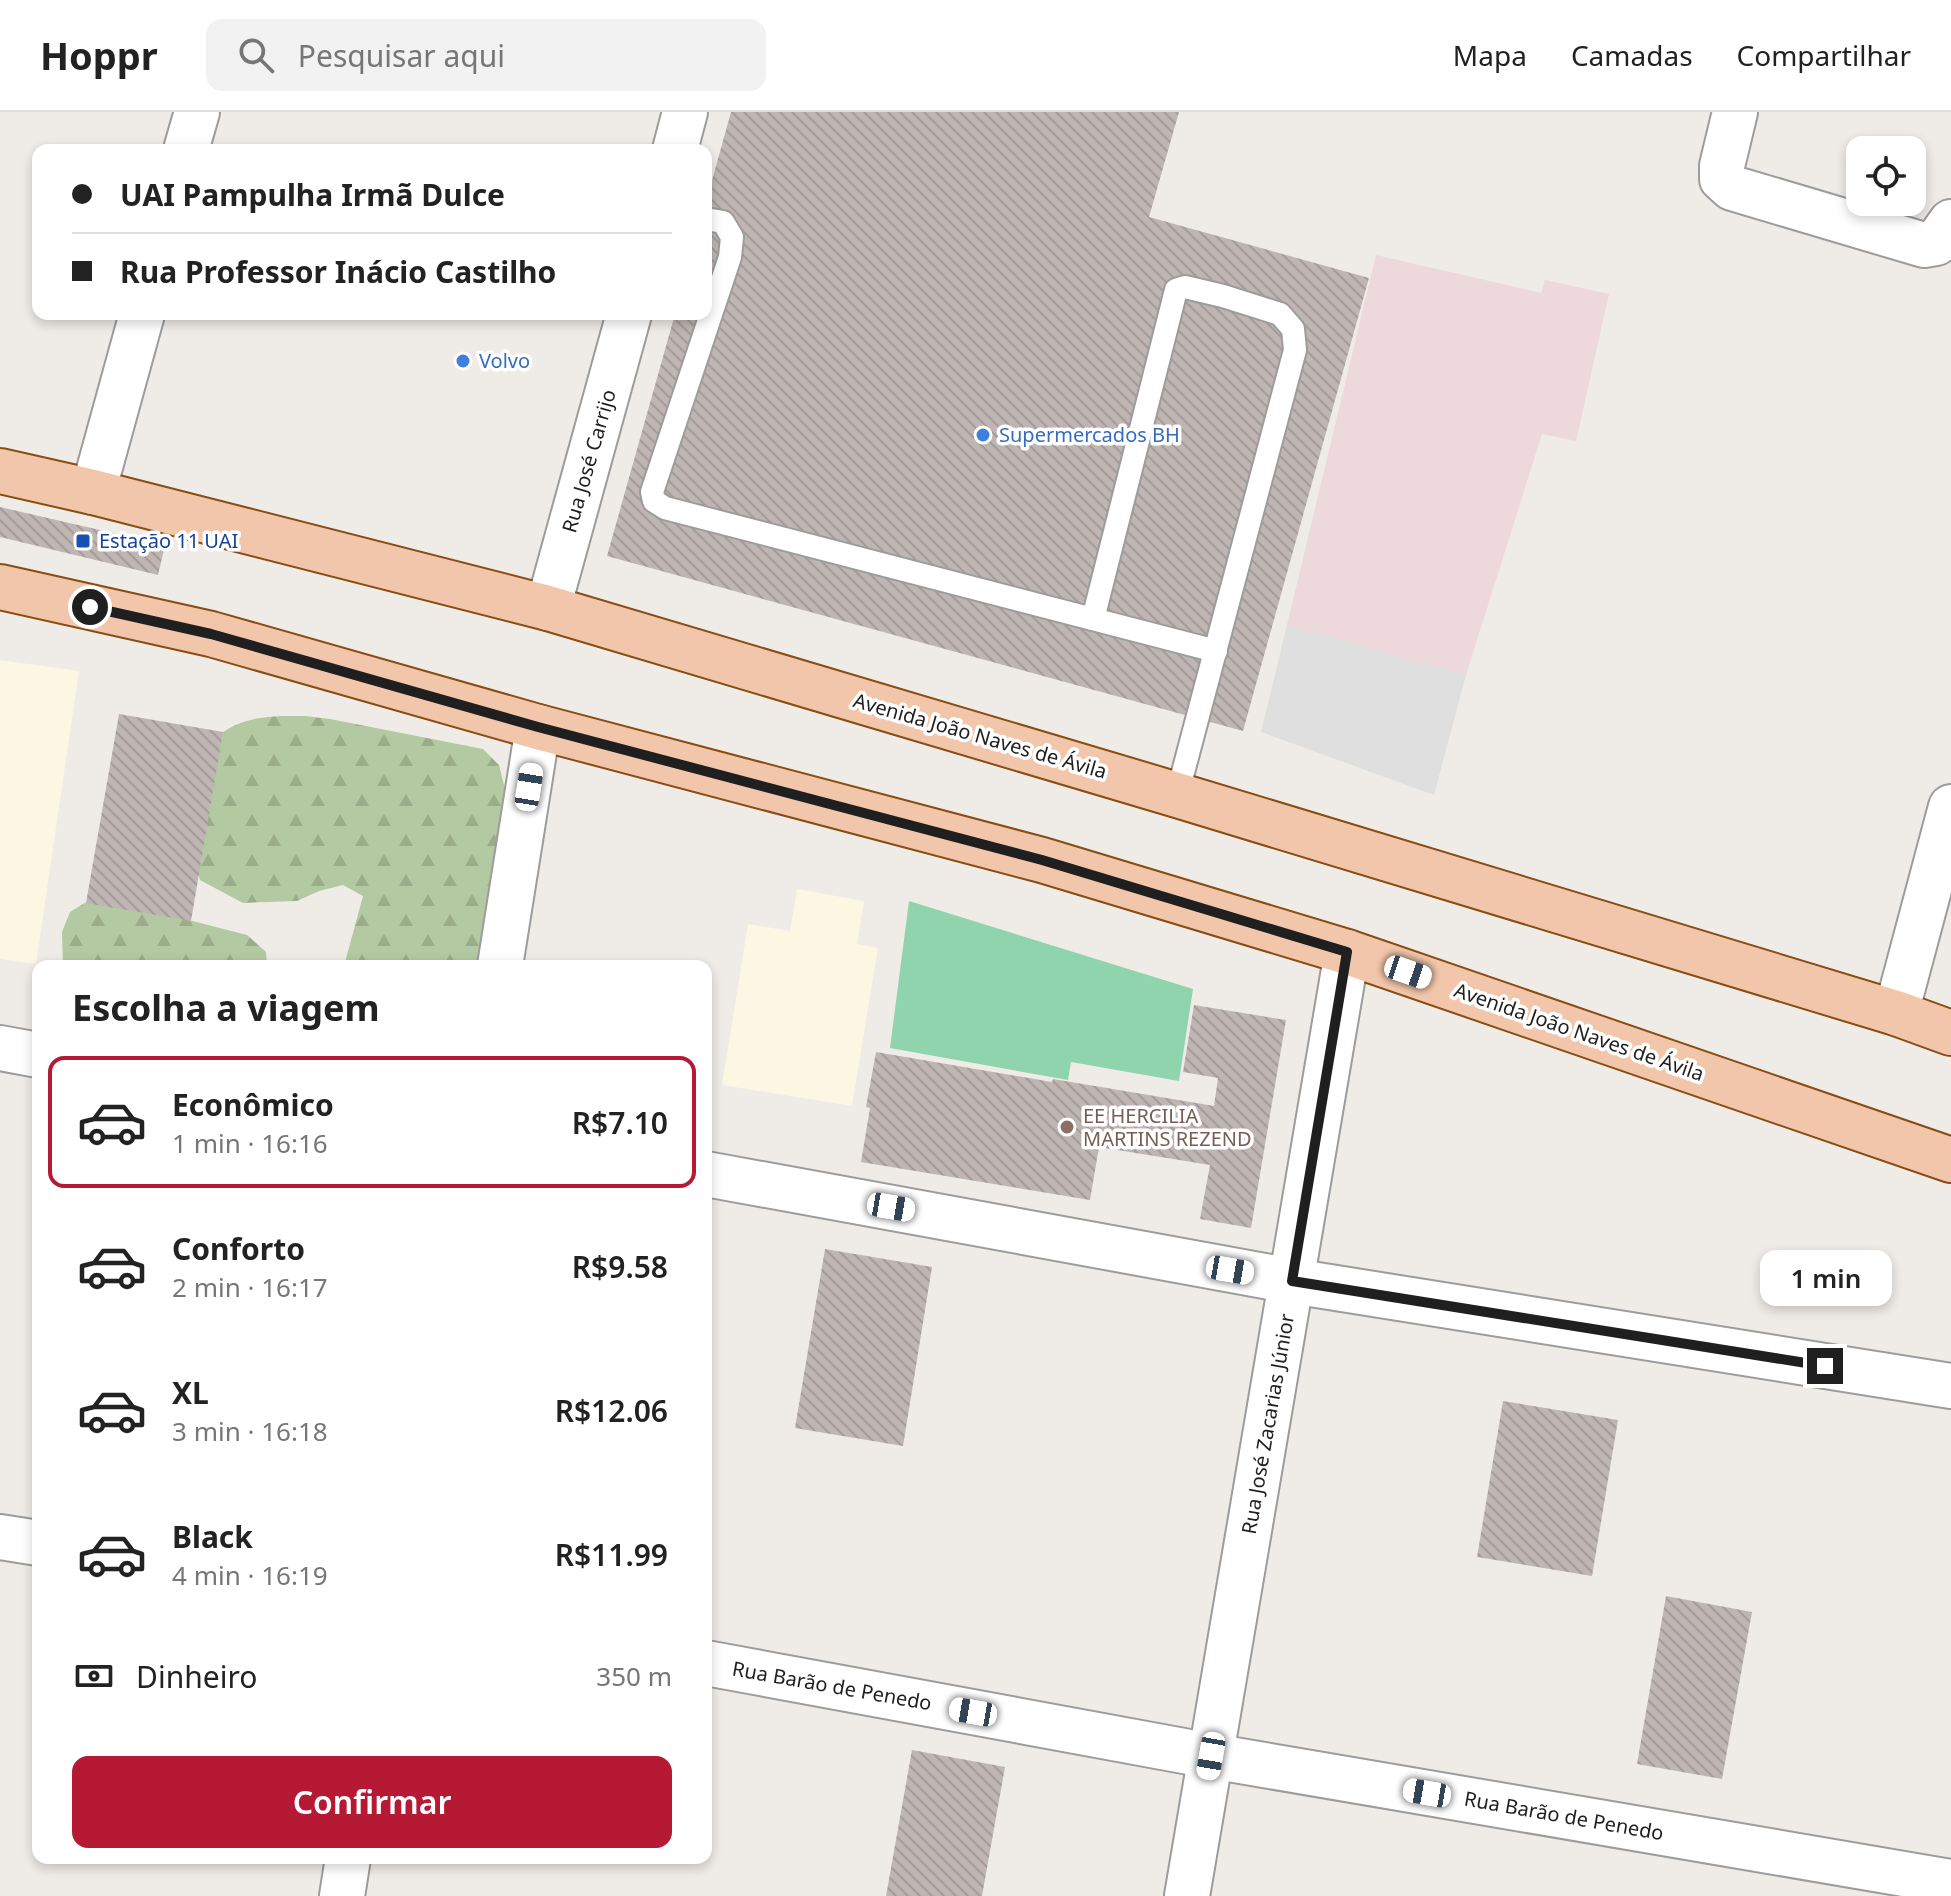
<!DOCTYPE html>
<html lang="pt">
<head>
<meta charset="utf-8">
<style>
	:root { --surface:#fff; --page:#f2f2f2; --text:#222; --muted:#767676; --line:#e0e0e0; --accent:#b61934 }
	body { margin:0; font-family:"Noto Sans",sans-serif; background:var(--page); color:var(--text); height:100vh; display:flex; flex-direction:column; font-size:30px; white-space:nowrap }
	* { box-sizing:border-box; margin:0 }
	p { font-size:26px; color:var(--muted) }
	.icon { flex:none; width:44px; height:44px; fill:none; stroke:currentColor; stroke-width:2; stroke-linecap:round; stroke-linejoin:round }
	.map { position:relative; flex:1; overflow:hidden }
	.panel { position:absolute; left:32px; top:848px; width:680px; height:904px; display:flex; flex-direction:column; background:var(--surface); border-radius:16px; box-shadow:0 4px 12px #0003 }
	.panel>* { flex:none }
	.hud { position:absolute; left:32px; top:32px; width:680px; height:176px; border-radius:16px; box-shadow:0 4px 12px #0003; display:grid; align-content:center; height:176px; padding:0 40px; background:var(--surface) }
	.controls { position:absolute; left:1846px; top:24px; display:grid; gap:16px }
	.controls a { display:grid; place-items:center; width:80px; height:80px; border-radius:16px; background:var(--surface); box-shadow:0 4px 12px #0003; font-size:40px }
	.end { position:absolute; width:36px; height:36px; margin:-18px; border:10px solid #1f1f1f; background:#fff; box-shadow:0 0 0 4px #fff }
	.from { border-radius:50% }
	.bubble { position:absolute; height:56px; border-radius:16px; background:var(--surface); box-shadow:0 4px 12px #0003; font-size:26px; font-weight:600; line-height:56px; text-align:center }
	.car { position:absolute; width:24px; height:48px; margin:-24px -12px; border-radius:10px; box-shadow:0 0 6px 2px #0007; background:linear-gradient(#fff 24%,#345 0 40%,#fff 0 76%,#345 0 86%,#fff 0) }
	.hud b { display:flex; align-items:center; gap:28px; height:76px; font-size:30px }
	.hud b+b { border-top:2px solid var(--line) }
	.hud i { width:20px; height:20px; background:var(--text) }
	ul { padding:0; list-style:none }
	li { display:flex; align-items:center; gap:24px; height:132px; margin:0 16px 12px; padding:0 24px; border:4px solid transparent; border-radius:16px }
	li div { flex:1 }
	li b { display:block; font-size:30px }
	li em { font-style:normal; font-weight:600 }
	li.on { border-color:var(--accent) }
	li>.icon { width:72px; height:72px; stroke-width:1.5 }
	h2 { padding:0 40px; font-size:36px; line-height:96px }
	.pay { display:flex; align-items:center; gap:20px; height:88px; padding:0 40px; font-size:30px }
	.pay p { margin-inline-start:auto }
	.cta { display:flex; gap:16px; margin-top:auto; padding:16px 40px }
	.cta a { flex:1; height:92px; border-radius:16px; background:var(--accent); color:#fff; font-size:32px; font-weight:600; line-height:92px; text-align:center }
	header { display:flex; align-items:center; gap:48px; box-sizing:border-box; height:112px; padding:0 40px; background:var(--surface); border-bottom:2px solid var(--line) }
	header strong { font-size:38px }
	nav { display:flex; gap:44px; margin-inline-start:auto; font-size:28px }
	.search { width:560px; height:72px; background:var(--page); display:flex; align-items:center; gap:20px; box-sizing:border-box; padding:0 28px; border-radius:16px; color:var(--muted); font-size:30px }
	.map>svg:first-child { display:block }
	.commercial { fill:#edd8db }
	.education { fill:#fbf7e3 }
	.forest { fill:url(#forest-firs) }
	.pitch { fill:#8fd4ad }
	.parking { fill:#dfdfdf }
	.building { fill:url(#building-back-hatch) }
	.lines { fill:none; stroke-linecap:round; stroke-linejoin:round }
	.service-casing { stroke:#9c9c9c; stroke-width:26 }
	.minor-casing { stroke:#9c9c9c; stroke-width:48 }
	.primary-casing { stroke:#884d13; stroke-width:48 }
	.service { stroke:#fff; stroke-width:22 }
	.minor { stroke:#fff; stroke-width:44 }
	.primary { stroke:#f1c6aa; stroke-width:44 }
	.route { stroke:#1f1f1f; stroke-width:10 }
	.shop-dot { fill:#3f7fe0; stroke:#fff; stroke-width:3 }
	.transit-dot { fill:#1a4fb4; stroke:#fff; stroke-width:3 }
	.education-dot { fill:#8d6e63; stroke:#fff; stroke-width:3 }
	.labels { text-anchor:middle; stroke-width:7; stroke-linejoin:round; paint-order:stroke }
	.shop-label { font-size:20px; fill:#366cbe; stroke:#fff; text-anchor:start }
	.street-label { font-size:20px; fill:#1f1f1f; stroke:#fff }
	.transit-label { font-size:20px; fill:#164399; stroke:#fff; text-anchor:start }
	.education-label { font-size:20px; fill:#785e54; stroke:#fff; text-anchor:start }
</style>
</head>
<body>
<header>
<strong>Hoppr</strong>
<div class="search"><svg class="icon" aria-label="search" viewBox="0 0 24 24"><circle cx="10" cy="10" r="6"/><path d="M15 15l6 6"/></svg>Pesquisar aqui</div>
<nav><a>Mapa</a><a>Camadas</a><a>Compartilhar</a></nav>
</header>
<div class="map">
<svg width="1951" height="1784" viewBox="0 0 1951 1784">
	<defs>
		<pattern id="forest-firs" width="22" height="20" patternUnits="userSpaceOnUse" patternTransform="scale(2)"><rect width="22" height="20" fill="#b3c9a1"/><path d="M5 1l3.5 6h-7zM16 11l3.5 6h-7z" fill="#9aac8a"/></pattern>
		<pattern id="building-back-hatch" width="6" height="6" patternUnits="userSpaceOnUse" patternTransform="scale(2)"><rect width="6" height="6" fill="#bfb6b4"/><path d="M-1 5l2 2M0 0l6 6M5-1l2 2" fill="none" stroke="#a49c9a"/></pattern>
	</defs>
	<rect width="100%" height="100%" fill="#efebe7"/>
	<!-- commercial -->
	<polygon class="commercial" points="1376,143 1541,181 1545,168 1609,182 1576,329 1542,322 1466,563 1287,513"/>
	<!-- education -->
	<g class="education">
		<polygon points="0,548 79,559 36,852 0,847"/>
		<polygon points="797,777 864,789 857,832 878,836 852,994 722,973 748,812 790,819"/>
	</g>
	<!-- forest -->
	<g class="forest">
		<path d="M281,604H305L330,607L483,637L499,653L504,673L505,694L477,854H344L363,784L343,773L319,779L297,789L243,791L200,768L194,745L211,628C238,609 249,606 281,604Z"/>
		<polygon points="88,789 177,805 247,823 266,840 267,854 63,854 62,820 70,800"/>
	</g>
	<!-- pitch -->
	<polygon class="pitch" points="909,789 1193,877 1179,969 1071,950 1068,968 890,936"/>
	<!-- parking -->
	<polygon class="parking" points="1287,513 1466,563 1434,683 1261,620"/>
	<!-- building -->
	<g class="building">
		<polygon points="731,0 1179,0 1149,105 1369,166 1243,619 607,444 675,202 706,202 706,90"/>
		<polygon points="0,395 165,433 158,463 0,425"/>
		<polygon points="119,602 223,620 191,809 86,791"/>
		<polygon points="1194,893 1286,908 1251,1116 1200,1107 1210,1053 1099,1035 1090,1088 861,1050 870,996 866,995 876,940 1052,970 1053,967 1214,994 1218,966 1183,960"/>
		<polygon points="825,1137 932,1155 903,1334 795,1316"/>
		<polygon points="1503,1289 1618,1308 1592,1464 1477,1445"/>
		<polygon points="1666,1484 1752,1500 1722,1667 1637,1652"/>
		<polygon points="912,1638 1005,1655 982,1784 886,1784"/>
	</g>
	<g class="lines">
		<defs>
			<g id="service">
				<polyline points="706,107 723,110 732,125 730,145 652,380 654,389 665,396 1216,539"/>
				<polyline points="1093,507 1176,178 1185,175 1223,184 1280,202 1293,217 1295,238 1177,683"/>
			</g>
			<g id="minor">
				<polyline points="1735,0 1722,54 1722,67 1732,76 1924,133 1936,131 1951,110"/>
				<polyline points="186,38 197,0"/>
				<polyline points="675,38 685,0"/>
				<polyline points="93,380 142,202"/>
				<polyline points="548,496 629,202"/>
				<polyline points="500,854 538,615"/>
				<polyline points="1896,901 1951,695"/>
				<polyline points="0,936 38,943"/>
				<polyline points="706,1062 1292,1169 1951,1274"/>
				<polyline points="0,1425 38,1431"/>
				<polyline points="706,1551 1211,1644 1951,1770"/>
				<polyline points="342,1784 348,1746"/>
				<polyline points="1187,1784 1347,840"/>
			</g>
			<g id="primary">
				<polyline points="0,359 93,380 548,496 1177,683 1896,901 1951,921"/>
				<polyline points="0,475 211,522 538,615 1042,748 1347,840 1951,1048"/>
			</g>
		</defs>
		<!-- service casing -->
		<use href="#service" class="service-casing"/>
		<!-- minor casing -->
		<use href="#minor" class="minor-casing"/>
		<!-- primary casing -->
		<use href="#primary" class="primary-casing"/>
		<!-- service -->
		<use href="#service" class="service"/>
		<!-- minor -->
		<use href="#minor" class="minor"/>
		<!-- primary -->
		<use href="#primary" class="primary"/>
	</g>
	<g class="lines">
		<!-- route -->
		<polyline class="route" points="90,495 211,522 538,615 1042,748 1347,840 1292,1169 1825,1254"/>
	</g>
	<!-- markers -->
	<g class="shop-dot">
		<circle cx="463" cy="249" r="8"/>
		<circle cx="983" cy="323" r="8"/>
	</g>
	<rect class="transit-dot" x="75" y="421" width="16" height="16" rx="4"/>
	<circle class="education-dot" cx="1067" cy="1015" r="8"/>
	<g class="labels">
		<!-- shop labels -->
		<g class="shop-label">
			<text x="479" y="256">Volvo</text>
			<text x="999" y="330">Supermercados BH</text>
		</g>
		<!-- street labels -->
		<g class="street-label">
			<text transform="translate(589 349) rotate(-74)" y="7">Rua José Carrijo</text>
			<text transform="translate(980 624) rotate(16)" y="7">Avenida João Naves de Ávila</text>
			<text transform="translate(1579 920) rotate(19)" y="7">Avenida João Naves de Ávila</text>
			<text transform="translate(1268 1312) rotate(-80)" y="7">Rua José Zacarias Júnior</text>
			<text transform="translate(832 1574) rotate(10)" y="7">Rua Barão de Penedo</text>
			<text transform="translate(1564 1704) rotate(10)" y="7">Rua Barão de Penedo</text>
		</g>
		<!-- transit labels -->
		<g class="transit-label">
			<text x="99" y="436">Estação 11 UAI</text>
		</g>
		<!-- education labels -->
		<g class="education-label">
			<text x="1083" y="1011">EE HERCILIA<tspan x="1083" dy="23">MARTINS REZEND</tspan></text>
		</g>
	</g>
</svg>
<div class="controls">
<a><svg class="icon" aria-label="locate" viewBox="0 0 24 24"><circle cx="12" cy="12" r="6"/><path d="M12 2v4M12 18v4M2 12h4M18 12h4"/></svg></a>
</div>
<i class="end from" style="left:90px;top:495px"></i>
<i class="end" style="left:1825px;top:1254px"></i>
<div class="bubble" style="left:1760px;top:1138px;width:132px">1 min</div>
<i class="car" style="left:529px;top:675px;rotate:9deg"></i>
<i class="car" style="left:1408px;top:860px;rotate:109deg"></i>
<i class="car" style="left:891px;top:1095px;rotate:100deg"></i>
<i class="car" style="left:1230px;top:1158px;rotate:100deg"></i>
<i class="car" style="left:973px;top:1600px;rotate:280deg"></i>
<i class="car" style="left:1211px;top:1644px;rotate:190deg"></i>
<i class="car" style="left:1427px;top:1681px;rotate:280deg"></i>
<div class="hud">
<b><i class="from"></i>UAI Pampulha Irmã Dulce</b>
<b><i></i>Rua Professor Inácio Castilho</b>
</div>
<section class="panel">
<h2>Escolha a viagem</h2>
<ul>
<li class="on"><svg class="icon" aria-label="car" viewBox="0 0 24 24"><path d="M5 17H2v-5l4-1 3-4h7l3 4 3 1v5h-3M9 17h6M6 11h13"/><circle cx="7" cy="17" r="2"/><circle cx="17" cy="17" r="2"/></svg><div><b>Econômico</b><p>1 min · 16:16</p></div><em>R$7.10</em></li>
<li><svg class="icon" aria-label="car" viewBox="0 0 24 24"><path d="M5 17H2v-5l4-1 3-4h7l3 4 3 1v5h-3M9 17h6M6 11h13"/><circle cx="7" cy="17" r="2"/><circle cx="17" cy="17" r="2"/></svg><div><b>Conforto</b><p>2 min · 16:17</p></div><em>R$9.58</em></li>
<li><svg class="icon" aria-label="car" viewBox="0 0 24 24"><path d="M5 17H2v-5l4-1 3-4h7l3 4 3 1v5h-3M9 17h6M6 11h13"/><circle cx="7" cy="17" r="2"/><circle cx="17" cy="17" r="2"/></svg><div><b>XL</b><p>3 min · 16:18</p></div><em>R$12.06</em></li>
<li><svg class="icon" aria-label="car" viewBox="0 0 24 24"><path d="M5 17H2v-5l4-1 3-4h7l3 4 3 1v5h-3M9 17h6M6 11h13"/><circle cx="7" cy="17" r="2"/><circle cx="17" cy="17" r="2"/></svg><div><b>Black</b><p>4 min · 16:19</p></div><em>R$11.99</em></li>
</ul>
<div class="pay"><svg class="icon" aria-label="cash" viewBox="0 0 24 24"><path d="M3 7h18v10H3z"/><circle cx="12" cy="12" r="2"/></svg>Dinheiro<p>350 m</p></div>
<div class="cta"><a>Confirmar</a></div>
</section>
</div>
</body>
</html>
